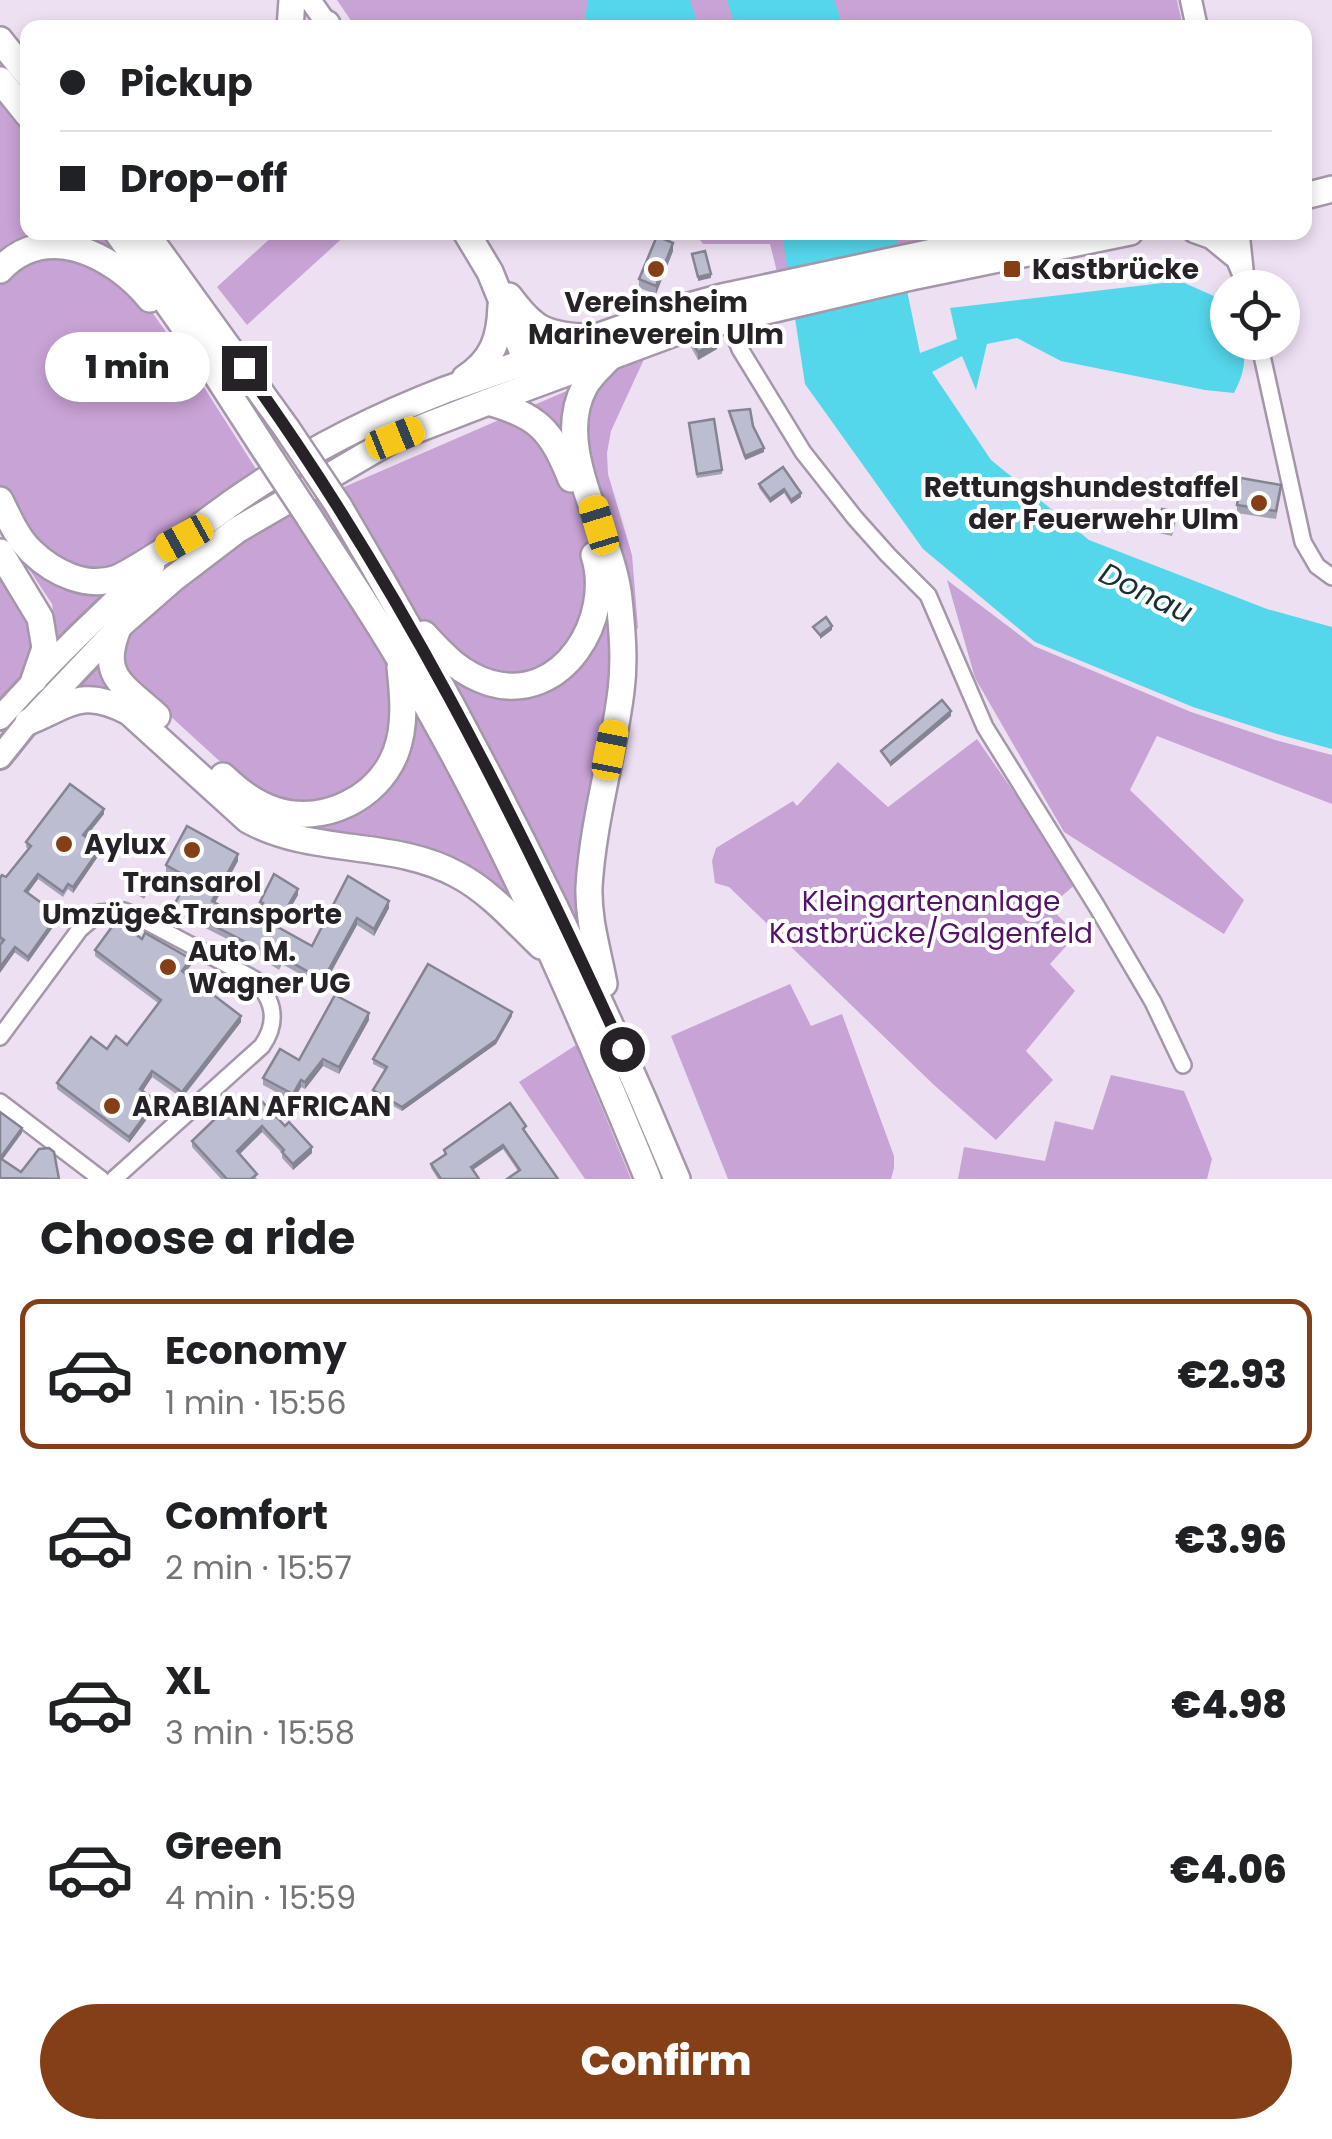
<!DOCTYPE html>
<html lang="en">
<head>
<meta charset="utf-8">
<style>
	:root { --surface:#fff; --page:#f6f6f6; --text:#202124; --muted:#757577; --line:#e0e0e0; --accent:#843f17 }
	body { margin:0; font-family:Poppins,sans-serif; background:var(--page); color:var(--text); height:100vh; display:flex; flex-direction:column; font-size:38px; white-space:nowrap }
	* { box-sizing:border-box; margin:0 }
	p { font-size:32px; color:var(--muted) }
	.icon { flex:none; width:55px; height:55px; fill:none; stroke:currentColor; stroke-width:2; stroke-linecap:round; stroke-linejoin:round }
	.map { position:relative; height:1179px; overflow:hidden }
	.side { display:flex; flex-direction:column; background:var(--surface); flex:1 }
	.side>* { flex:none }
	.banner { position:absolute; left:20px; top:20px; width:1292px; height:220px; border-radius:20px; box-shadow:0 5px 15px #0003; display:grid; align-content:center; height:220px; padding:0 40px; background:var(--surface) }
	.buttons { position:absolute; left:1210px; top:270px; display:grid; gap:20px }
	.buttons a { display:grid; place-items:center; width:90px; height:90px; border-radius:50%; background:var(--surface); box-shadow:0 5px 15px #0003; font-size:50px }
	.end { position:absolute; width:45px; height:45px; margin:-22px; border:12px solid #272128; background:#fff; box-shadow:0 0 0 5px #fff }
	.from { border-radius:50% }
	.bubble { position:absolute; height:70px; border-radius:35px; background:var(--surface); box-shadow:0 5px 15px #0003; font-size:32px; font-weight:800; line-height:70px; text-align:center }
	.car { position:absolute; width:30px; height:60px; margin:-30px -15px; border-radius:12px; box-shadow:0 0 8px 2px #0007; background:linear-gradient(#f5c518 24%,#345 0 40%,#f5c518 0 76%,#345 0 86%,#f5c518 0) }
	.banner b { display:flex; align-items:center; gap:35px; height:95px; font-size:38px }
	.banner b+b { border-top:2px solid var(--line) }
	.banner i { width:25px; height:25px; background:var(--text) }
	ul { padding:0; list-style:none }
	li { display:flex; align-items:center; gap:30px; height:150px; margin:0 20px 15px; padding:0 20px; border:5px solid transparent; border-radius:20px }
	li div { flex:1 }
	li b { display:block; font-size:38px }
	li em { font-style:normal; font-weight:800 }
	li.active { border-color:var(--accent) }
	li>.icon { width:90px; height:90px; stroke-width:1.5 }
	h2 { padding:0 40px; font-size:45px; line-height:120px }
	.cta { display:flex; gap:20px; margin-top:auto; padding:20px 40px }
	.cta a { flex:1; height:115px; border-radius:60px; background:var(--accent); color:#fff; font-size:40px; font-weight:800; line-height:115px; text-align:center }
	.map>svg:first-child { display:block }
	.green { fill:#c8a3d5 }
	.water { fill:#54d6eb }
	.lines { fill:none; stroke-linecap:round; stroke-linejoin:round }
	.minor-casing { stroke:#a497a9; stroke-width:20 }
	.tertiary-casing { stroke:#a497a9; stroke-width:25 }
	.secondary-casing { stroke:#a497a9; stroke-width:28 }
	.primary-casing { stroke:#a497a9; stroke-width:30 }
	.trunk-casing { stroke:#a497a9; stroke-width:30 }
	.minor { stroke:#fff; stroke-width:15 }
	.tertiary { stroke:#fff; stroke-width:20 }
	.secondary { stroke:#fff; stroke-width:22 }
	.primary { stroke:#fff; stroke-width:25 }
	.trunk { stroke:#fff; stroke-width:25 }
	.trunk-bridge-casing { stroke:#a497a9; stroke-width:30; stroke-linecap:butt }
	.trunk-bridge { stroke:#fff; stroke-width:25 }
	.wall { fill:#a3a3b5 }
	.shaded-wall { fill:#848493 }
	.building { fill:#bdbdd2; stroke:#848493; stroke-width:2.5 }
	.route { stroke:#272128; stroke-width:12 }
	.poi-dot { fill:#843f17; stroke:#fff; stroke-width:4 }
	.labels { text-anchor:middle; stroke-width:8; stroke-linejoin:round; paint-order:stroke }
	.poi-label { font-size:28px; font-weight:bold; fill:#272128; stroke:#fff; text-anchor:start }
	.park-label { font-size:28px; fill:#551269; stroke:#fff }
	.water-label { font-size:30px; font-style:italic; fill:#192f33; stroke:#fff }
</style>
</head>
<body>
<div class="map">
<svg width="1332" height="1179" viewBox="0 0 1332 1179">
	<rect width="100%" height="100%" fill="#eee0f3"/>
	<!-- green -->
	<g class="green">
		<polygon points="337,0 1177,0 1183,27 356,28"/>
		<polygon points="0,99 27,135 28,232 103,233 118,252 142,298 193,370 284,513 645,357 611,431 607,453 608,474 632,555 638,628 614,653 585,931 515,906 500,893 296,831 156,703 77,686 58,644 52,604 19,554 0,515"/>
		<polygon points="276,233 348,233 247,325 217,287"/>
		<polygon points="695,233 949,233 777,272 770,244 703,244"/>
		<polygon points="0,559 25,603 33,648 24,670 0,703"/>
		<polygon points="947,580 1034,646 1191,712 1275,740 1332,755 1332,804 1157,736 1130,790 1244,900 1224,934 1064,832 975,678"/>
		<polygon points="977,739 1077,883 1049,907 1077,934 1050,964 1075,991 1026,1051 1053,1080 996,1140 934,1085 729,887 715,883 712,861 716,848 793,801 797,806 838,762 888,807"/>
		<polygon points="790,984 811,1026 842,1014 894,1156 894,1168 891,1179 728,1179 671,1036"/>
		<polygon points="576,1045 631,1179 585,1179 519,1082"/>
		<polygon points="1111,1075 1184,1091 1212,1159 1207,1179 958,1179 964,1147 1045,1161 1055,1121 1093,1130"/>
	</g>
	<!-- water -->
	<g class="water">
		<polygon points="588,0 690,0 698,27 580,27 585,18"/>
		<polygon points="727,0 834,0 843,27 735,27"/>
		<path d="M782,233H895L920,353L957,339L950,308L1180,281L1216,297L1227,307L1228,342L1242,343C1247,362 1243,376 1234,393L1205,390L1061,361L1017,338L987,344L976,390L962,356L932,372L991,460L1089,540L1267,609L1332,627V749L1277,734L1193,707L1035,642L923,549L805,384Z"/>
	</g>
	<g class="lines">
		<defs>
			<g id="minor">
				<polyline points="1228,232 1233,256 1246,288"/>
				<polyline points="1241,232 1245,269"/>
				<polyline points="725,313 740,349 803,452 855,518 888,555 928,595 985,727 1096,905 1153,1002 1183,1065"/>
				<polyline points="1259,342 1303,542 1317,566 1332,577"/>
				<path d="M0,1037L80,929L99,913L124,911L134,915L254,979C274,1000 279,1021 262,1046L114,1179"/>
				<polyline points="0,1102 101,1179"/>
			</g>
			<g id="tertiary">
				<polyline points="310,0 327,24"/>
				<polyline points="1191,0 1197,28"/>
				<polyline points="1194,232 1211,238 1233,256"/>
			</g>
			<g id="secondary">
				<path d="M0,718C48,664 99,614 153,566"/>
				<polyline points="0,757 28,722 119,626"/>
			</g>
			<g id="primary">
				<polyline points="1305,196 1332,189"/>
				<polyline points="466,232 490,272 532,375"/>
				<path d="M509,296C532,327 543,335 583,337"/>
				<path d="M465,378C493,360 500,338 501,306"/>
				<path d="M184,539C261,476 352,426 445,390L671,311L722,297L1026,232"/>
				<polyline points="119,626 174,578 237,530 395,438 488,402 677,332 911,277 1130,232"/>
			</g>
			<g id="trunk">
				<polyline points="290,28 292,0"/>
				<polyline points="322,28 327,24"/>
				<polyline points="0,40 28,75"/>
				<polyline points="0,80 28,115"/>
				<polyline points="117,232 199,348 261,444"/>
				<polyline points="145,232 287,429"/>
				<path d="M0,270C46,220 114,255 150,299"/>
				<path d="M488,402C539,416 551,430 571,479"/>
				<path d="M0,500C9,518 17,538 32,552C54,573 87,589 117,578C136,570 164,549 184,539"/>
				<path d="M338,505C467,722 581,947 677,1179"/>
				<path d="M309,517C339,564 371,610 399,658C498,823 575,1001 648,1179"/>
				<polyline points="0,552 40,618 45,648 34,680"/>
				<path d="M119,626C98,676 122,684 157,716"/>
				<path d="M424,634C444,656 461,674 490,683C563,704 614,618 594,555"/>
				<path d="M28,722C70,705 82,687 129,712L248,820C313,856 393,839 458,875C490,892 515,921 541,946"/>
				<path d="M223,776C239,791 254,803 275,810C323,825 378,799 396,752C406,725 403,695 400,667"/>
				<path d="M604,984C598,951 588,921 589,887C593,820 613,756 621,691C625,660 622,629 619,599C613,533 550,449 585,386C591,375 602,366 610,357"/>
			</g>
		</defs>
		<!-- minor casing -->
		<use href="#minor" class="minor-casing"/>
		<!-- tertiary casing -->
		<use href="#tertiary" class="tertiary-casing"/>
		<!-- secondary casing -->
		<use href="#secondary" class="secondary-casing"/>
		<!-- primary casing -->
		<use href="#primary" class="primary-casing"/>
		<!-- trunk casing -->
		<use href="#trunk" class="trunk-casing"/>
		<!-- minor -->
		<use href="#minor" class="minor"/>
		<!-- tertiary -->
		<use href="#tertiary" class="tertiary"/>
		<!-- secondary -->
		<use href="#secondary" class="secondary"/>
		<!-- primary -->
		<use href="#primary" class="primary"/>
		<!-- trunk -->
		<use href="#trunk" class="trunk"/>
		<defs>
			<g id="trunk-bridge">
				<polyline points="287,429 338,505"/>
				<polyline points="261,444 309,517"/>
			</g>
		</defs>
		<!-- trunk-bridge casing -->
		<use href="#trunk-bridge" class="trunk-bridge-casing"/>
		<!-- trunk-bridge -->
		<use href="#trunk-bridge" class="trunk-bridge"/>
	</g>
	<!-- wall -->
	<g class="wall">
		<polygon points="673,251 656,294 639,288 639,279"/>
		<polygon points="691,339 717,349 698,360 691,347"/>
		<polygon points="729,411 753,426 764,452 745,460 729,415"/>
		<polygon points="689,427 722,470 722,474 697,478"/>
		<polygon points="783,467 801,497 791,504 784,493 770,503 759,488 759,484"/>
		<polygon points="1281,493 1276,519 1237,513 1237,505"/>
		<polygon points="1176,521 1172,536 1159,533 1159,524"/>
		<polygon points="104,814 86,837 101,852 73,893 68,889 63,897 38,879 28,893 58,920 28,962 0,942 0,878 6,877 28,849 26,847 26,842"/>
		<polygon points="238,861 215,903 252,923 260,908 260,902 298,895 279,928 312,946 348,876 389,908 374,936 357,925 323,987 282,964 279,970 268,963 268,960 174,912 174,905 186,883 166,872 166,865"/>
		<polygon points="153,883 144,899 134,893 134,889"/>
		<polygon points="142,939 191,965 185,973 241,1022 182,1098 152,1077 143,1091 156,1107 129,1143 57,1089 57,1083 107,1049 127,1045 158,1003 95,956 95,950"/>
		<polygon points="512,1016 496,1044 402,1111 373,1095 373,1090 385,1070 373,1064 373,1059"/>
		<polygon points="369,1020 339,1074 323,1066 305,1089 301,1087 293,1101 263,1085 263,1078 299,1060"/>
		<polygon points="257,1096 312,1153 293,1170 282,1158 282,1153 262,1132 239,1154 257,1179 221,1179 192,1147 192,1141 214,1120 214,1116 237,1115"/>
		<polygon points="526,1130 525,1132 558,1179 518,1171 503,1149 473,1170 479,1179 438,1179 431,1168 431,1164 444,1155 444,1150"/>
	</g>
	<!-- shaded-wall -->
	<g class="shaded-wall">
		<polygon points="673,243 673,251 656,294 656,286"/>
		<polygon points="711,274 711,278 698,281 698,277"/>
		<polygon points="717,341 717,349 698,360 698,352"/>
		<polygon points="764,448 764,452 745,460 745,456"/>
		<polygon points="784,489 784,493 770,503 770,499"/>
		<polygon points="801,493 801,497 791,504 791,500"/>
		<polygon points="832,626 832,630 820,639 820,635"/>
		<polygon points="951,711 951,716 890,767 890,763"/>
		<polygon points="104,809 104,814 83,840 83,835"/>
		<polygon points="101,847 101,852 73,893 73,887"/>
		<polygon points="238,854 238,861 212,908 212,901"/>
		<polygon points="38,874 38,879 25,896 25,891"/>
		<polygon points="298,889 298,895 276,933 276,926"/>
		<polygon points="389,901 389,908 374,936 374,929"/>
		<polygon points="58,915 58,920 28,962 28,957"/>
		<polygon points="357,918 357,925 323,987 323,980"/>
		<polygon points="15,947 15,952 0,973 0,967"/>
		<polygon points="191,959 191,965 182,977 182,971"/>
		<polygon points="512,1012 512,1016 496,1044 402,1111 402,1107"/>
		<polygon points="369,1013 369,1020 339,1074 339,1067"/>
		<polygon points="241,1016 241,1022 182,1098 182,1092"/>
		<polygon points="323,1059 323,1066 305,1089 305,1082"/>
		<polygon points="152,1071 152,1077 140,1095 140,1089"/>
		<polygon points="301,1080 301,1087 293,1101 293,1094"/>
		<polygon points="156,1101 156,1107 129,1143 129,1137"/>
		<polygon points="262,1126 262,1132 237,1157 237,1151"/>
		<polygon points="22,1128 22,1133 0,1163 0,1158"/>
		<polygon points="503,1145 503,1149 471,1171 471,1167"/>
		<polygon points="312,1147 312,1153 293,1170 293,1164"/>
	</g>
	<!-- building -->
	<g class="building">
		<polygon points="657,236 673,243 656,286 639,279"/>
		<polygon points="705,251 711,274 698,277 692,254"/>
		<polygon points="713,332 717,341 698,352 691,339"/>
		<polygon points="750,409 753,426 764,448 745,456 729,411"/>
		<polygon points="714,419 722,470 697,474 689,423"/>
		<polygon points="783,467 801,493 791,500 784,489 770,499 759,484"/>
		<polygon points="1241,478 1281,485 1276,511 1237,505"/>
		<polygon points="1162,509 1176,512 1172,528 1159,524"/>
		<polygon points="826,617 832,626 820,635 813,627"/>
		<polygon points="942,700 951,711 890,763 881,751"/>
		<polygon points="70,784 104,809 83,835 101,847 73,887 68,884 63,892 38,874 25,891 58,915 28,957 15,947 0,967 0,945 4,940 0,937 0,878 2,875 6,877 31,846 26,842"/>
		<polygon points="187,826 238,854 212,901 252,923 263,903 260,902 274,874 298,889 276,926 312,946 348,876 389,901 374,929 357,918 323,980 282,957 279,963 268,956 269,954 174,905 189,878 166,865"/>
		<polygon points="143,874 153,879 144,895 134,889"/>
		<polygon points="117,920 142,939 145,933 191,959 182,971 241,1016 182,1092 152,1071 140,1089 156,1101 129,1137 57,1083 91,1037 107,1049 116,1036 127,1045 161,1000 95,950"/>
		<polygon points="428,964 512,1012 496,1040 402,1107 373,1090 387,1067 373,1059"/>
		<polygon points="335,995 369,1013 339,1067 323,1059 305,1082 301,1080 293,1094 263,1078 280,1049 299,1060"/>
		<polygon points="257,1096 285,1126 289,1122 312,1147 293,1164 282,1152 284,1150 262,1126 237,1151 257,1174 251,1179 227,1179 192,1141 216,1118 214,1116 227,1104 237,1115"/>
		<polygon points="510,1103 526,1126 523,1129 558,1179 507,1179 520,1170 503,1145 471,1167 479,1179 441,1179 431,1164 446,1154 444,1150"/>
		<polygon points="0,1112 22,1128 0,1158 21,1172 39,1149 49,1148 54,1152 59,1179 0,1178"/>
	</g>
	<g class="lines">
		<!-- route -->
		<path class="route" d="M244,368C396,578 515,813 622,1049"/>
	</g>
	<!-- markers -->
	<g class="poi-dot">
		<circle cx="656" cy="269" r="10"/>
		<rect x="1002" y="259" width="20" height="20" rx="5"/>
		<circle cx="1259" cy="503" r="10"/>
		<circle cx="64" cy="844" r="10"/>
		<circle cx="192" cy="850" r="10"/>
		<circle cx="168" cy="967" r="10"/>
		<circle cx="112" cy="1106" r="10"/>
	</g>
	<g class="labels">
		<!-- poi labels -->
		<g class="poi-label">
			<text x="1032" y="279">Kastbrücke</text>
			<text x="656" y="312" text-anchor="middle">Vereinsheim<tspan x="656" dy="32">Marineverein Ulm</tspan></text>
			<text x="1239" y="497" text-anchor="end">Rettungshundestaffel<tspan x="1239" dy="32">der Feuerwehr Ulm</tspan></text>
			<text x="84" y="854">Aylux</text>
			<text x="192" y="892" text-anchor="middle">Transarol<tspan x="192" dy="32">Umzüge&amp;Transporte</tspan></text>
			<text x="188" y="961">Auto M.<tspan x="188" dy="32">Wagner UG</tspan></text>
			<text x="132" y="1116">ARABIAN AFRICAN</text>
		</g>
		<!-- park labels -->
		<g class="park-label">
			<text x="931" y="911">Kleingartenanlage<tspan x="931" dy="32">Kastbrücke/Galgenfeld</tspan></text>
		</g>
		<!-- water labels -->
		<g class="water-label">
			<text transform="translate(1146 593) rotate(26)" y="10">Donau</text>
		</g>
	</g>
</svg>
<div class="buttons">
<a><svg class="icon" aria-label="locate" viewBox="0 0 24 24"><circle cx="12" cy="12" r="6"/><path d="M12 2v4M12 18v4M2 12h4M18 12h4"/></svg></a>
</div>
<i class="end from" style="left:622px;top:1049px"></i>
<i class="end" style="left:244px;top:368px"></i>
<div class="bubble" style="left:45px;top:332px;width:165px">1 min</div>
<i class="car" style="left:395px;top:438px;rotate:68deg"></i>
<i class="car" style="left:599px;top:525px;rotate:343deg"></i>
<i class="car" style="left:184px;top:538px;rotate:241deg"></i>
<i class="car" style="left:610px;top:750px;rotate:11deg"></i>
<div class="banner">
<b><i class="from"></i>Pickup</b>
<b><i></i>Drop-off</b>
</div>
</div>
<section class="side">
<h2>Choose a ride</h2>
<ul>
<li class="active"><svg class="icon" aria-label="car" viewBox="0 0 24 24"><path d="M5 17H2v-5l4-1 3-4h7l3 4 3 1v5h-3M9 17h6M6 11h13"/><circle cx="7" cy="17" r="2"/><circle cx="17" cy="17" r="2"/></svg><div><b>Economy</b><p>1 min · 15:56</p></div><em>€2.93</em></li>
<li><svg class="icon" aria-label="car" viewBox="0 0 24 24"><path d="M5 17H2v-5l4-1 3-4h7l3 4 3 1v5h-3M9 17h6M6 11h13"/><circle cx="7" cy="17" r="2"/><circle cx="17" cy="17" r="2"/></svg><div><b>Comfort</b><p>2 min · 15:57</p></div><em>€3.96</em></li>
<li><svg class="icon" aria-label="car" viewBox="0 0 24 24"><path d="M5 17H2v-5l4-1 3-4h7l3 4 3 1v5h-3M9 17h6M6 11h13"/><circle cx="7" cy="17" r="2"/><circle cx="17" cy="17" r="2"/></svg><div><b>XL</b><p>3 min · 15:58</p></div><em>€4.98</em></li>
<li><svg class="icon" aria-label="car" viewBox="0 0 24 24"><path d="M5 17H2v-5l4-1 3-4h7l3 4 3 1v5h-3M9 17h6M6 11h13"/><circle cx="7" cy="17" r="2"/><circle cx="17" cy="17" r="2"/></svg><div><b>Green</b><p>4 min · 15:59</p></div><em>€4.06</em></li>
</ul>
<div class="cta"><a>Confirm</a></div>
</section>
</body>
</html>
